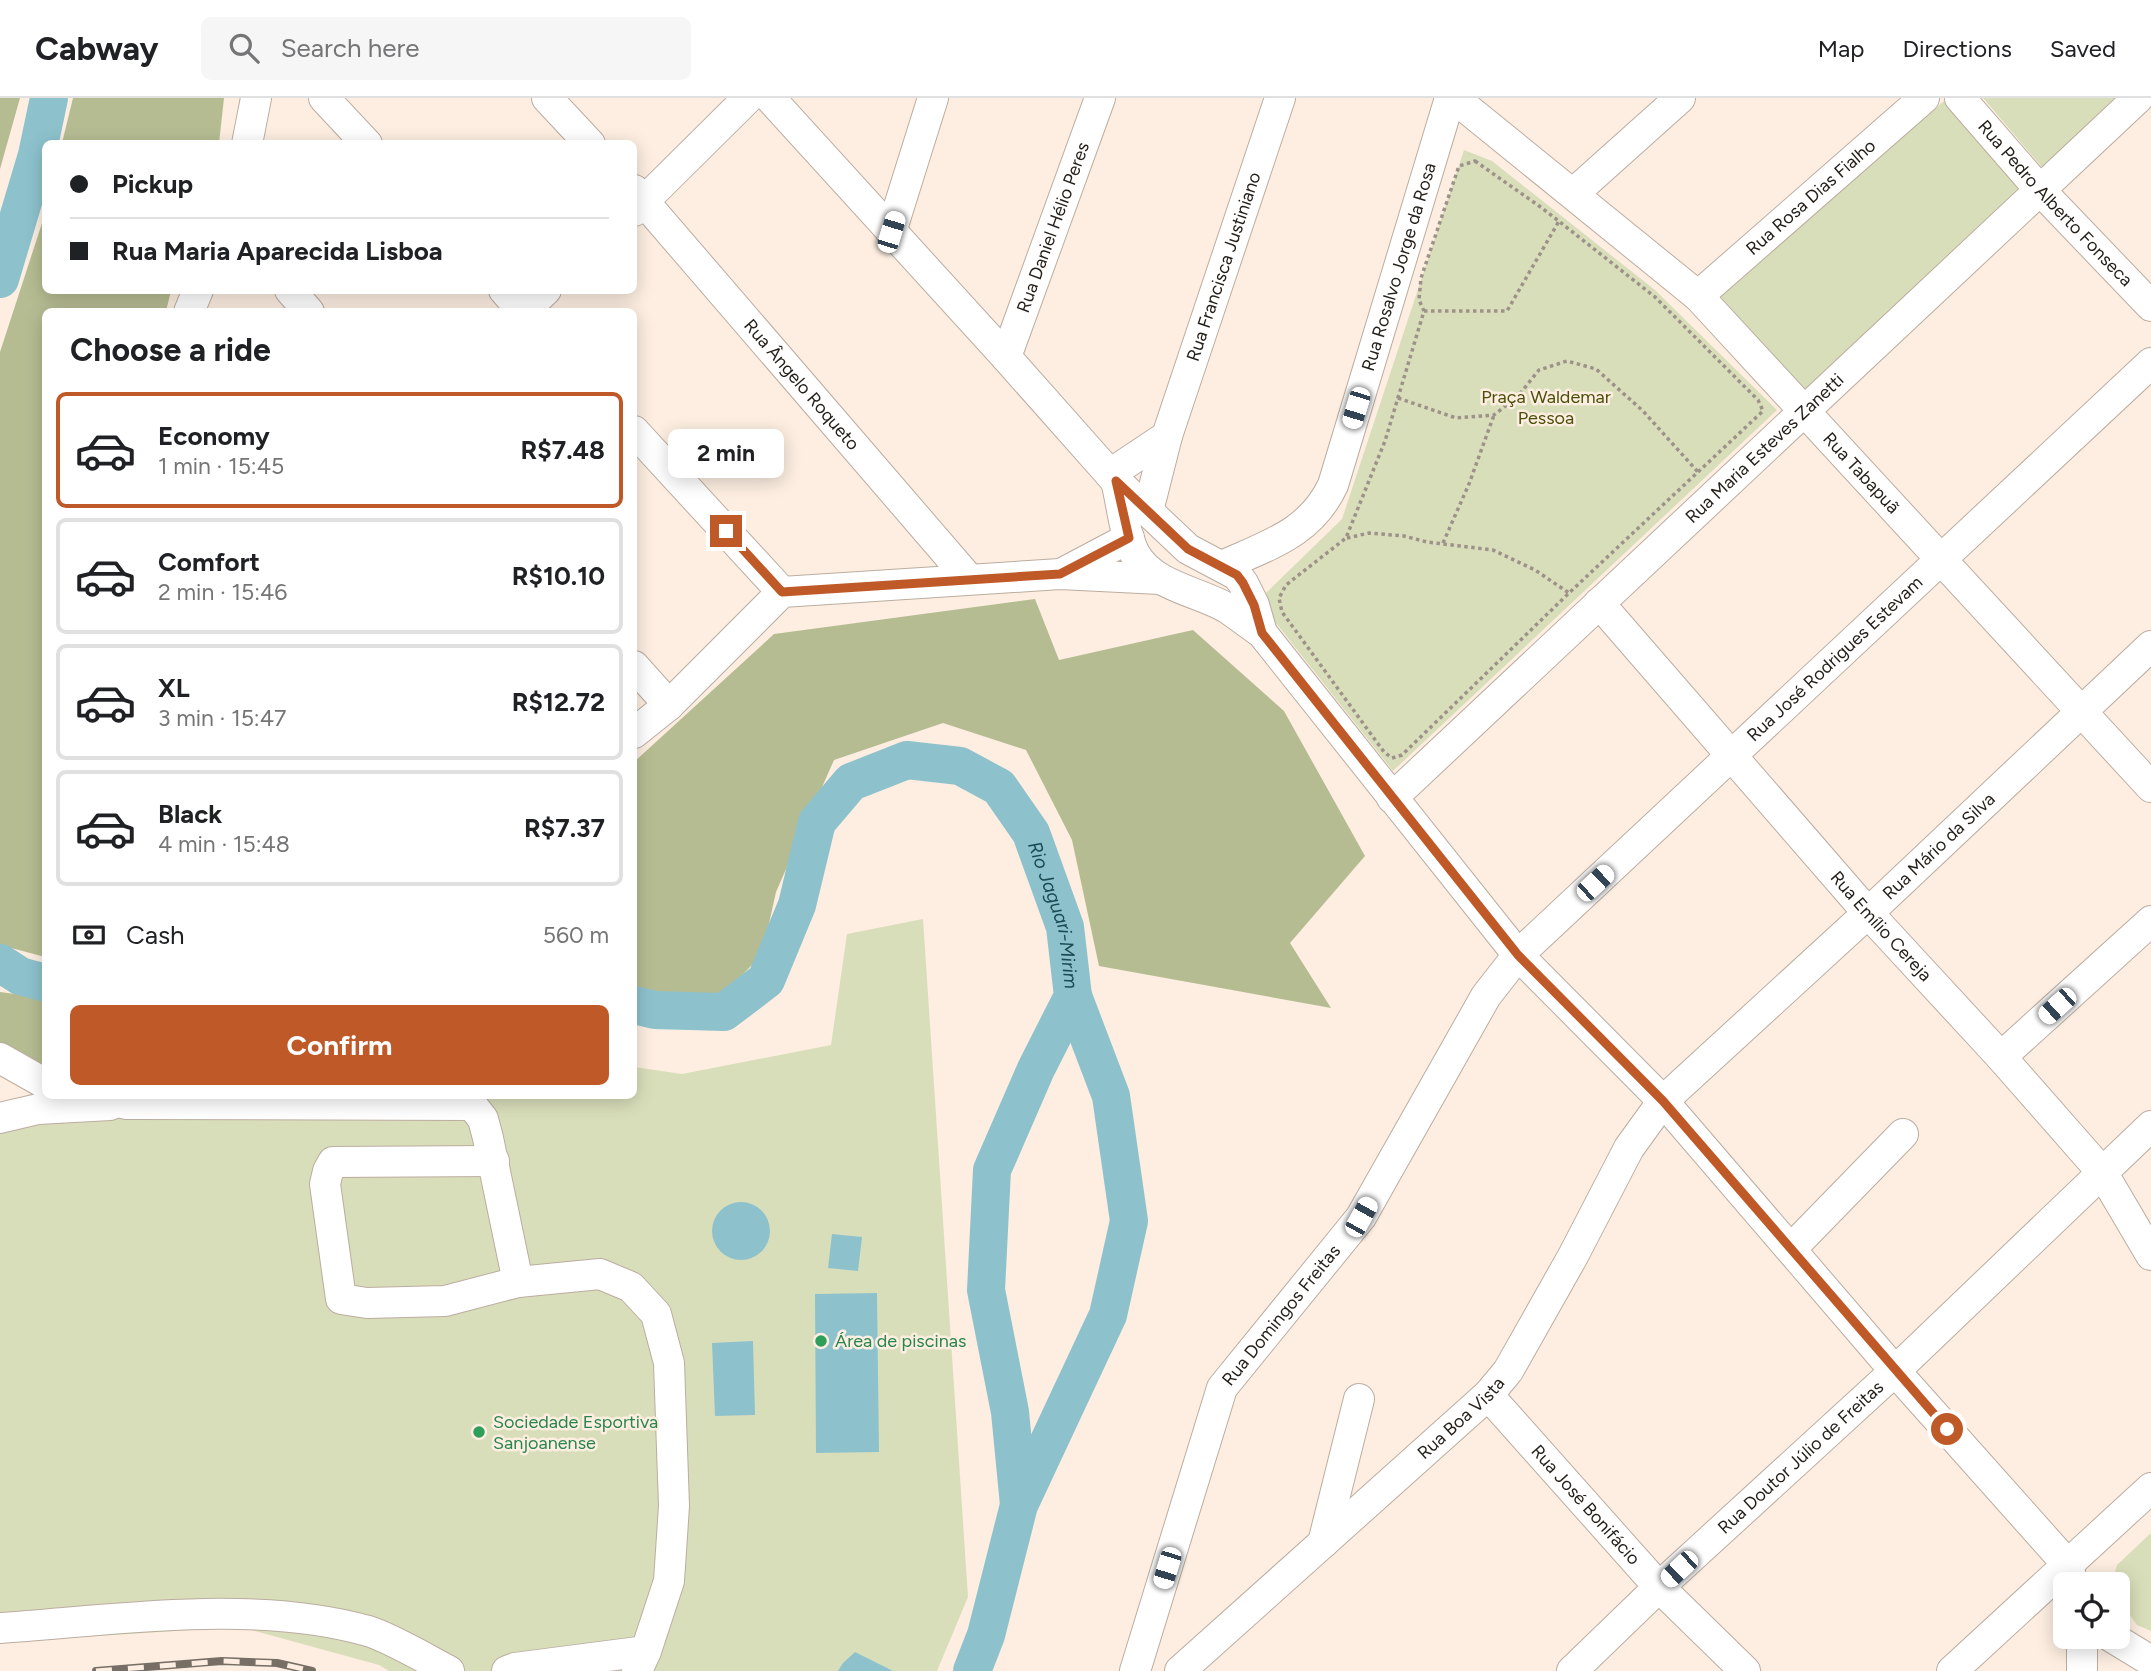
<!DOCTYPE html>
<html lang="en">
<head>
<meta charset="utf-8">
<style>
	:root { --surface:#fff; --page:#f6f6f6; --text:#202124; --muted:#757577; --line:#e0e0e0; --accent:#bf5a28 }
	body { margin:0; font-family:Figtree,sans-serif; background:var(--page); color:var(--text); height:100vh; display:flex; flex-direction:column; font-size:26px; white-space:nowrap }
	* { box-sizing:border-box; margin:0 }
	p { font-size:23px; color:var(--muted) }
	.icon { flex:none; width:38px; height:38px; fill:none; stroke:currentColor; stroke-width:2; stroke-linecap:round; stroke-linejoin:round }
	.map { position:relative; flex:1; overflow:hidden }
	.panel { position:absolute; left:42px; top:210px; width:595px; height:791px; display:flex; flex-direction:column; background:var(--surface); border-radius:10px; box-shadow:0 4px 18px #0003 }
	.panel>* { flex:none }
	.guide { position:absolute; left:42px; top:42px; width:595px; height:154px; border-radius:10px; box-shadow:0 4px 18px #0003; display:grid; align-content:center; height:154px; padding:0 28px; background:var(--surface) }
	.controls { position:absolute; left:2053px; top:1474px; display:grid; gap:14px }
	.controls a { display:grid; place-items:center; width:77px; height:77px; border-radius:10px; background:var(--surface); box-shadow:0 4px 18px #0003; font-size:35px }
	.end { position:absolute; width:32px; height:32px; margin:-16px; border:9px solid #bf5a28; background:#fff; box-shadow:0 0 0 4px #fff }
	.from { border-radius:50% }
	.bubble { position:absolute; height:49px; border-radius:10px; background:var(--surface); box-shadow:0 4px 18px #0003; font-size:23px; font-weight:700; line-height:49px; text-align:center }
	.car { position:absolute; width:21px; height:42px; margin:-21px -10px; border-radius:9px; box-shadow:0 0 5px 2px #0007; background:linear-gradient(#fff 24%,#345 0 40%,#fff 0 76%,#345 0 86%,#fff 0) }
	.guide b { display:flex; align-items:center; gap:24px; height:66px; font-size:26px }
	.guide b+b { border-top:2px solid var(--line) }
	.guide i { width:18px; height:18px; background:var(--text) }
	ul { padding:0; list-style:none }
	li { display:flex; align-items:center; gap:21px; height:116px; margin:0 14px 10px; padding:0 14px; border:4px solid var(--line); border-radius:10px }
	li div { flex:1 }
	li b { display:block; font-size:26px }
	li em { font-style:normal; font-weight:700 }
	li.on { border-color:var(--accent) }
	li>.icon { width:63px; height:63px; stroke-width:1.5 }
	h2 { padding:0 28px; font-size:32px; line-height:84px }
	.pay { display:flex; align-items:center; gap:18px; height:77px; padding:0 28px; font-size:26px }
	.pay p { margin-inline-start:auto }
	.primary-button { display:flex; gap:14px; margin-top:auto; padding:14px 28px }
	.primary-button a { flex:1; height:80px; border-radius:10px; background:var(--accent); color:#fff; font-size:28px; font-weight:700; line-height:80px; text-align:center }
	header { display:flex; align-items:center; gap:42px; box-sizing:border-box; height:98px; padding:0 35px; background:var(--surface); border-bottom:2px solid var(--line) }
	header strong { font-size:33px }
	nav { display:flex; gap:38px; margin-inline-start:auto; font-size:24px }
	.search { width:490px; height:63px; background:var(--page); display:flex; align-items:center; gap:18px; box-sizing:border-box; padding:0 24px; border-radius:10px; color:var(--muted); font-size:26px }
	.map>svg:first-child { display:block }
	.green { fill:#d9deba }
	.forest { fill:#b6bc92 }
	.water { fill:#8dc2cd }
	.lines { fill:none; stroke-linecap:round; stroke-linejoin:round }
	.river { stroke:#8dc2cd; stroke-width:38 }
	.minor-casing { stroke:#bbada0; stroke-width:32 }
	.path { stroke:#9d9289; stroke-width:3.5; stroke-dasharray:3.5 3.5; stroke-linecap:butt }
	.minor { stroke:#fff; stroke-width:30 }
	.rail-casing { stroke:#776f66; stroke-width:8 }
	.rail { stroke:#fdeee1; stroke-width:5; stroke-dasharray:16; stroke-linecap:butt }
	.route { stroke:#bf5a28; stroke-width:9 }
	.leisure-dot { fill:#2e9e5b; stroke:#fdeee1; stroke-width:2.5 }
	.labels { text-anchor:middle; stroke-width:5; stroke-linejoin:round; paint-order:stroke }
	.street-label { font-size:18px; fill:#231e19; stroke:#fdeee1 }
	.park-label { font-size:18px; fill:#4b500a; stroke:#fdeee1 }
	.leisure-label { font-size:18px; fill:#27864d; stroke:#fdeee1; text-anchor:start }
	.water-label { font-size:19px; font-style:italic; fill:#1a4a52; stroke:#fdeee1 }
</style>
</head>
<body>
<header>
<strong>Cabway</strong>
<div class="search"><svg class="icon" aria-label="search" viewBox="0 0 24 24"><circle cx="10" cy="10" r="6"/><path d="M15 15l6 6"/></svg>Search here</div>
<nav><a>Map</a><a>Directions</a><a>Saved</a></nav>
</header>
<div class="map">
<svg width="2151" height="1573" viewBox="0 0 2151 1573">
	<rect width="100%" height="100%" fill="#fdeee1"/>
	<!-- green -->
	<g class="green">
		<polygon points="1983,0 2120,0 2042,69"/>
		<polygon points="1944,3 2021,91 1805,292 1719,199"/>
		<polygon points="1464,52 1492,63 1655,192 1777,312 1393,673 1272,520 1266,495 1342,421"/>
		<polygon points="923,821 968,1499 937,1573 389,1573 379,1567 240,1529 0,1544 0,1007 49,998 634,998 634,969 682,976 831,947 847,836"/>
		<polygon points="2151,1435 2151,1533 2137,1527 2121,1505 2114,1478 2117,1467"/>
	</g>
	<!-- forest -->
	<g class="forest">
		<polygon points="0,0 20,0 0,71"/>
		<polygon points="73,0 224,0 219,45 62,45"/>
		<polygon points="45,116 46,192 171,193 166,213 46,214 45,859 0,847 0,254"/>
		<polygon points="1035,501 1059,562 1193,532 1284,613 1365,758 1290,845 1331,910 1099,868 1072,742 1026,652 943,625 834,662 776,794 762,857 715,904 634,893 634,664 774,536"/>
		<polygon points="0,894 45,900 45,974 0,977"/>
	</g>
	<!-- water -->
	<g class="water">
		<circle cx="741" cy="1133" r="29"/>
		<polygon points="832,1136 862,1139 858,1173 828,1170"/>
		<polygon points="877,1195 879,1354 816,1355 815,1196"/>
		<polygon points="753,1243 755,1317 715,1318 712,1245"/>
		<polygon points="855,1554 893,1573 838,1573 843,1565"/>
	</g>
	<g class="lines">
		<!-- river -->
		<g class="river">
			<polyline points="0,181 37,57 49,0"/>
			<polyline points="0,865 20,878 46,885"/>
			<path id="s1" d="M634,907L655,912L724,914L766,882L797,807L817,724L851,684L907,662L960,668L999,689L1031,735L1065,829L1073,898L1036,971L992,1072L986,1192L1010,1314L1019,1407L986,1537L972,1573"/>
			<polyline points="1020,1405 1108,1217 1129,1123 1111,998 1073,898"/>
		</g>
		<defs>
			<g id="minor">
				<polyline points="324,0 367,46"/>
				<polyline points="547,0 590,46"/>
				<polyline points="770,0 1006,259 1116,383 1188,451 1237,477 1243,485 1254,507 1262,535"/>
				<path id="s2" d="M1454,0L1698,198L2151,689"/>
				<path id="s3" d="M1960,0L2040,92L2151,208"/>
				<polyline points="247,46 256,0"/>
				<path id="s4" d="M634,92L969,481"/>
				<polyline points="1574,95 1680,0"/>
				<polyline points="634,113 748,0"/>
				<polyline points="891,134 933,0"/>
				<polyline points="290,192 309,214"/>
				<polyline points="504,192 523,214"/>
				<path id="s5" d="M1698,198L1924,0"/>
				<polyline points="189,214 198,192"/>
				<polyline points="523,214 546,192"/>
				<path id="s6" d="M1006,259L1100,0"/>
				<polyline points="634,333 782,494"/>
				<polyline points="1110,376 1167,338"/>
				<path d="M1116,383C1122,406 1124,436 1135,456C1153,488 1197,493 1227,510C1239,518 1250,527 1262,535L1518,857L1663,1003L1895,1273L2068,1467L2073,1486"/>
				<path id="s7" d="M1148,413L1167,338L1280,0"/>
				<path id="s8" d="M1222,468C1268,447 1310,436 1333,387L1450,0"/>
				<polyline points="1061,476 1129,440"/>
				<path id="s9" d="M1599,505L1868,815L2001,959L2102,1074L2151,1157"/>
				<polyline points="634,568 669,607"/>
				<polyline points="634,635 669,607 782,494 1060,476 1160,481"/>
				<path id="s10" d="M1392,700L2138,0"/>
				<polyline points="2001,959 2151,823"/>
				<polyline points="0,960 46,986"/>
				<polyline points="88,998 127,1006 472,1007 483,1021 488,1040 518,1184"/>
				<polyline points="0,1020 38,1011 110,1007"/>
				<polyline points="494,1063 333,1064 328,1073 325,1086 341,1201 367,1205 445,1203 518,1184 600,1176 631,1189 656,1216 669,1265 674,1408 669,1483 646,1553 637,1573"/>
				<polyline points="1791,1151 1903,1036"/>
				<path id="s11" d="M1488,1297L1659,1489L1745,1573"/>
				<polyline points="1323,1445 1359,1301"/>
				<path d="M0,1530C116,1522 255,1501 368,1533C391,1540 426,1561 449,1573"/>
				<polyline points="2110,1538 2151,1563"/>
				<polyline points="507,1573 515,1570 646,1553"/>
				<path id="s12" d="M1135,1573L1222,1290L1361,1119L1486,898L1518,857L2151,265"/>
				<path id="s13" d="M1180,1573L1488,1297L1508,1273L1573,1158L1629,1050L1663,1003L1868,815L2151,548"/>
				<path id="s14" d="M1572,1573L1659,1489L1895,1273L2151,1028"/>
				<polyline points="1952,1573 2151,1390"/>
				<polyline points="2082,1573 2082,1538"/>
			</g>
		</defs>
		<!-- minor casing -->
		<use href="#minor" class="minor-casing"/>
		<!-- path -->
		<g class="path">
			<polygon points="1475,63 1542,110 1655,199 1758,302 1763,313 1569,495 1402,657 1392,660 1384,654 1282,514 1279,500 1286,487 1346,440 1385,343 1424,213 1419,202 1421,180 1459,68"/>
			<polyline points="1424,213 1507,213 1559,123"/>
			<polyline points="1398,300 1456,320 1494,317 1518,298 1539,272 1567,263 1596,271 1643,313 1698,374"/>
			<polyline points="1347,440 1369,435 1404,438 1427,444 1493,452 1535,472 1569,495"/>
			<polyline points="1443,445 1469,386 1494,317"/>
		</g>
		<!-- minor -->
		<use href="#minor" class="minor"/>
		<defs>
			<polyline id="rail" points="96,1573 222,1563 277,1565 312,1573"/>
		</defs>
		<!-- rail casing -->
		<use href="#rail" class="rail-casing"/>
		<!-- rail -->
		<use href="#rail" class="rail"/>
	</g>
	<g class="lines">
		<!-- route -->
		<polyline class="route" points="726,433 782,494 1060,476 1129,440 1116,383 1188,451 1237,477 1243,485 1254,507 1262,535 1518,857 1663,1003 1947,1331"/>
	</g>
	<!-- markers -->
	<g class="leisure-dot">
		<circle cx="821" cy="1243" r="7"/>
		<circle cx="479" cy="1334" r="7"/>
	</g>
	<g class="labels">
		<!-- street labels -->
		<g class="street-label">
			<text dy="6" stroke="none"><textPath href="#s5" startOffset="150">Rua Rosa Dias Fialho</textPath></text>
			<text dy="6" stroke="none"><textPath href="#s3" startOffset="142">Rua Pedro Alberto Fonseca</textPath></text>
			<text dy="6" stroke="none"><textPath href="#s6" startOffset="138">Rua Daniel Hélio Peres</textPath></text>
			<text dy="6" stroke="none"><textPath href="#s7" startOffset="256">Rua Francisca Justiniano</textPath></text>
			<text dy="6" stroke="none"><textPath href="#s8" startOffset="369">Rua Rosalvo Jorge da Rosa</textPath></text>
			<text dy="6" stroke="none"><textPath href="#s4" startOffset="257">Rua Ângelo Roqueto</textPath></text>
			<text dy="6" stroke="none"><textPath href="#s10" startOffset="511">Rua Maria Esteves Zanetti</textPath></text>
			<text dy="6" stroke="none"><textPath href="#s2" startOffset="555">Rua Tabapuã</textPath></text>
			<text dy="6" stroke="none"><textPath href="#s12" startOffset="1256">Rua José Rodrigues Estevam</textPath></text>
			<text dy="6" stroke="none"><textPath href="#s13" startOffset="1132">Rua Mário da Silva</textPath></text>
			<text dy="6" stroke="none"><textPath href="#s9" startOffset="429">Rua Emílio Cereja</textPath></text>
			<text dy="6" stroke="none"><textPath href="#s12" startOffset="390">Rua Domingos Freitas</textPath></text>
			<text dy="6" stroke="none"><textPath href="#s13" startOffset="378">Rua Boa Vista</textPath></text>
			<text dy="6" stroke="none"><textPath href="#s14" startOffset="313">Rua Doutor Júlio de Freitas</textPath></text>
			<text dy="6" stroke="none"><textPath href="#s11" startOffset="147">Rua José Bonifácio</textPath></text>
		</g>
		<!-- park labels -->
		<g class="park-label">
			<text x="1546" y="305">Praça Waldemar<tspan x="1546" dy="21">Pessoa</tspan></text>
		</g>
		<!-- leisure labels -->
		<g class="leisure-label">
			<text x="835" y="1249">Área de piscinas</text>
			<text x="493" y="1330">Sociedade Esportiva<tspan x="493" dy="21">Sanjoanense</tspan></text>
		</g>
		<!-- water labels -->
		<g class="water-label">
			<text dy="7" stroke="none"><textPath href="#s1" startOffset="662">Rio Jaguari-Mirim</textPath></text>
		</g>
	</g>
</svg>
<div class="controls">
<a><svg class="icon" aria-label="locate" viewBox="0 0 24 24"><circle cx="12" cy="12" r="6"/><path d="M12 2v4M12 18v4M2 12h4M18 12h4"/></svg></a>
</div>
<i class="end from" style="left:1947px;top:1331px"></i>
<i class="end" style="left:726px;top:433px"></i>
<div class="bubble" style="left:668px;top:331px;width:116px">2 min</div>
<i class="car" style="left:891px;top:134px;rotate:17deg"></i>
<i class="car" style="left:1356px;top:310px;rotate:197deg"></i>
<i class="car" style="left:1595px;top:785px;rotate:47deg"></i>
<i class="car" style="left:2057px;top:908px;rotate:228deg"></i>
<i class="car" style="left:1361px;top:1119px;rotate:29deg"></i>
<i class="car" style="left:1167px;top:1470px;rotate:197deg"></i>
<i class="car" style="left:1679px;top:1471px;rotate:227deg"></i>
<div class="guide">
<b><i class="from"></i>Pickup</b>
<b><i></i>Rua Maria Aparecida Lisboa</b>
</div>
<section class="panel">
<h2>Choose a ride</h2>
<ul>
<li class="on"><svg class="icon" aria-label="car" viewBox="0 0 24 24"><path d="M5 17H2v-5l4-1 3-4h7l3 4 3 1v5h-3M9 17h6M6 11h13"/><circle cx="7" cy="17" r="2"/><circle cx="17" cy="17" r="2"/></svg><div><b>Economy</b><p>1 min · 15:45</p></div><em>R$7.48</em></li>
<li><svg class="icon" aria-label="car" viewBox="0 0 24 24"><path d="M5 17H2v-5l4-1 3-4h7l3 4 3 1v5h-3M9 17h6M6 11h13"/><circle cx="7" cy="17" r="2"/><circle cx="17" cy="17" r="2"/></svg><div><b>Comfort</b><p>2 min · 15:46</p></div><em>R$10.10</em></li>
<li><svg class="icon" aria-label="car" viewBox="0 0 24 24"><path d="M5 17H2v-5l4-1 3-4h7l3 4 3 1v5h-3M9 17h6M6 11h13"/><circle cx="7" cy="17" r="2"/><circle cx="17" cy="17" r="2"/></svg><div><b>XL</b><p>3 min · 15:47</p></div><em>R$12.72</em></li>
<li><svg class="icon" aria-label="car" viewBox="0 0 24 24"><path d="M5 17H2v-5l4-1 3-4h7l3 4 3 1v5h-3M9 17h6M6 11h13"/><circle cx="7" cy="17" r="2"/><circle cx="17" cy="17" r="2"/></svg><div><b>Black</b><p>4 min · 15:48</p></div><em>R$7.37</em></li>
</ul>
<div class="pay"><svg class="icon" aria-label="cash" viewBox="0 0 24 24"><path d="M3 7h18v10H3z"/><circle cx="12" cy="12" r="2"/></svg>Cash<p>560 m</p></div>
<div class="primary-button"><a>Confirm</a></div>
</section>
</div>
</body>
</html>
